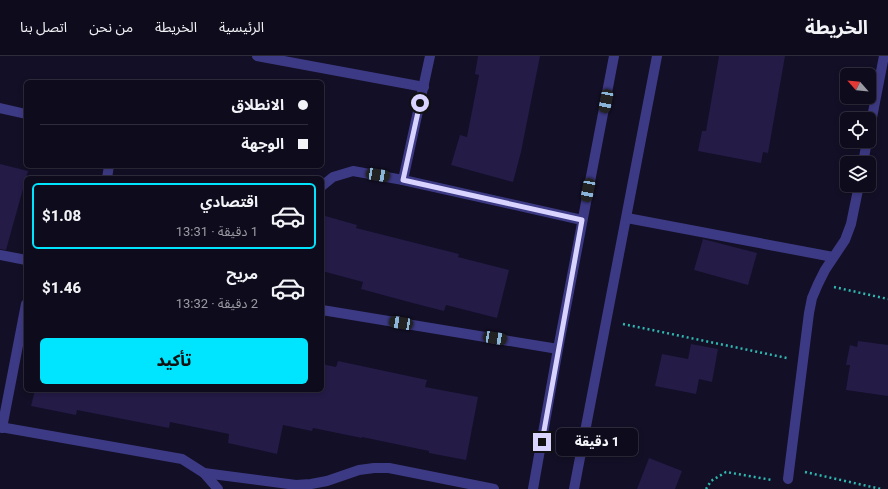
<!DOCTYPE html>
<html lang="ar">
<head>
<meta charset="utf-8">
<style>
	:root { --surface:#0e0b1c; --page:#171425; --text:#f1f3f6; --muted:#9b9ba3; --line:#2e2b3b; --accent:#00e5ff }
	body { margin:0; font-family:Roboto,"Noto Sans Arabic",sans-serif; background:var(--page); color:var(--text); direction:rtl; height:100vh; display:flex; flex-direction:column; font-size:15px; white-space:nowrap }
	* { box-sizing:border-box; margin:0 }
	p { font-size:13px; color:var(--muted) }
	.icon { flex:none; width:22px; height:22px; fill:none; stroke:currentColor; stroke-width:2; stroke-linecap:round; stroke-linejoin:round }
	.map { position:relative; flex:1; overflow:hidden; direction:ltr }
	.side { position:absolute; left:24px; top:120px; width:300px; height:216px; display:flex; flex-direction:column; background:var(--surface); border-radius:6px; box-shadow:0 2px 6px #0003,0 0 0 1px var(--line); direction:rtl }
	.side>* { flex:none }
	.guide { position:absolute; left:24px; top:24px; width:300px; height:88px; border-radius:6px; box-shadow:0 2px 6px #0003,0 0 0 1px var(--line); direction:rtl; display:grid; align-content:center; height:88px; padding:0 16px; background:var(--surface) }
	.needle { width:26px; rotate:297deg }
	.fabs { position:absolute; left:840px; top:12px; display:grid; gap:8px }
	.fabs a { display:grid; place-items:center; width:36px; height:36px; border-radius:6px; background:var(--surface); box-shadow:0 2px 6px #0003,0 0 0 1px var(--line); font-size:20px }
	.end { position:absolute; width:18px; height:18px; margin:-9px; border:5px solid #d9d4ff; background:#111; box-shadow:0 0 0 2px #111 }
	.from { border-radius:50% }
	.bubble { position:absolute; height:28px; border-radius:6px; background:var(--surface); box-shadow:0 2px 6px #0003,0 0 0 1px var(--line); font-size:13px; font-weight:800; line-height:28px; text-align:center; direction:rtl }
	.car { position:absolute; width:12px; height:24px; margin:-12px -6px; border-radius:5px; box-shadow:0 0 3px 1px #0007; background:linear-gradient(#222 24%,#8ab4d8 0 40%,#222 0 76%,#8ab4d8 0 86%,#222 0) }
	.guide b { display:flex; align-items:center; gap:14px; height:38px; font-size:15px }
	.guide b+b { border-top:1px solid var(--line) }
	.guide i { width:10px; height:10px; background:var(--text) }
	ul { padding:7px 0 0; list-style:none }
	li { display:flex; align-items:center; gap:12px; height:66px; margin:0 8px 6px; padding:0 8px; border:2px solid transparent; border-radius:6px }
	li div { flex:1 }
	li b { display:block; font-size:15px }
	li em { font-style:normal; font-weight:800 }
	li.current { border-color:var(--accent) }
	li>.icon { width:36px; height:36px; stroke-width:1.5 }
	.cta { display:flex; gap:8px; margin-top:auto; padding:8px 16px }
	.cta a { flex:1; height:46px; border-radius:6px; background:var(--accent); color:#111; font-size:16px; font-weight:800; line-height:46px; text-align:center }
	header { display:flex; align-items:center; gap:24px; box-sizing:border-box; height:56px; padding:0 20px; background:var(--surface); border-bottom:1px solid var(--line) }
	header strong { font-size:19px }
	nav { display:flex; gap:22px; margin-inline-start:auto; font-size:14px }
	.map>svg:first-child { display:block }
	.building { fill:#241b47 }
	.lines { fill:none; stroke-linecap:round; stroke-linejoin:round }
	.path { stroke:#2fb8b0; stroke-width:2.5; stroke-dasharray:2 3; stroke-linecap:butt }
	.street { stroke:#3d3a85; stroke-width:10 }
	.route { stroke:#d9d4ff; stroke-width:5 }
</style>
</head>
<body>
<header>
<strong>الخريطة</strong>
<nav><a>الرئيسية</a><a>الخريطة</a><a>من نحن</a><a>اتصل بنا</a></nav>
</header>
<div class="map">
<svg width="888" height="433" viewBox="0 0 888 433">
	<rect width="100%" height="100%" fill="#130f26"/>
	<!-- building -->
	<g class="building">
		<polygon points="478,0 540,0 521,96 513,126 451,109 460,79 467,81 479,19 475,18"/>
		<polygon points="719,0 785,0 768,97 763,96 761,107 698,95 702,75 706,75"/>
		<polygon points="0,108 28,115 6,194 0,193"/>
		<polygon points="322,159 357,169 356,172 459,198 458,201 509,214 497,262 446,249 444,255 409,246 361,233 363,226 322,215"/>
		<polygon points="703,183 757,197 748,229 694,214"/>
		<polygon points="858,285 888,289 888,340 846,334 850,309 846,309 850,289 857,291"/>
		<polygon points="691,288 718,293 712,326 699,323 696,338 655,330 662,298 688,303"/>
		<polygon points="338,305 427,324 425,331 478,341 466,404 429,397 429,395 362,381 362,382 313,372 312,375 283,369 277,398 228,387 229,378 170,366 169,372 77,354 76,359 31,350 35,334 322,334 322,308 336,311"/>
		<polygon points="649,402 682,415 675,433 637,433"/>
	</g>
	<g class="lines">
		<!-- path -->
		<g class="path">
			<polyline points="834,231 888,243"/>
			<polyline points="623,268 787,302"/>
			<polyline points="805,416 881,433"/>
			<polyline points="706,433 711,425 726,416 772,424"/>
		</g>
		<!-- street -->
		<g class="street">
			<polyline points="257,0 424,31"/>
			<polyline points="0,52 26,58"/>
			<polyline points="869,77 884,0"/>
			<polyline points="863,107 867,85"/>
			<polyline points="107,122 109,110"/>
			<polyline points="403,124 430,0"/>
			<polyline points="322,130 333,121 353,115 403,124 582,164"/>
			<polyline points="627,162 833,201"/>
			<polyline points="0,199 26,204"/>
			<polyline points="322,254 558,293"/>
			<polyline points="0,371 182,403 204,417 218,433"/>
			<polyline points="2,372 26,248"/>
			<polyline points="204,417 296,429 311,428 327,425 359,414 374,412 389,412 494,433"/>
			<polyline points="788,423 809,257 812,242 818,228 825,214 845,184 851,168 859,129"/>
			<polyline points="533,433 558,293 614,0"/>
			<polyline points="574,433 657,0"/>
		</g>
	</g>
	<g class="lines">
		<!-- route -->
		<polyline class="route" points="420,47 403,124 582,164 542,386"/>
	</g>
</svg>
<div class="fabs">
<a><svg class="needle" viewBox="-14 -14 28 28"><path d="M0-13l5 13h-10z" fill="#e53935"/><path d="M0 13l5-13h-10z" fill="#9b9ba3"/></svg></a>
<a><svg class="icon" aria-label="locate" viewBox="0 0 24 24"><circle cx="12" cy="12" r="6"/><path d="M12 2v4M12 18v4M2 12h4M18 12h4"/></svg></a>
<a><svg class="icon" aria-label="layers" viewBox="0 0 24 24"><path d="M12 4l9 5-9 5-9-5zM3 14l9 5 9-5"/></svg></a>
</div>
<i class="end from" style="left:420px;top:47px"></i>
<i class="end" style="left:542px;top:386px"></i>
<div class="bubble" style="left:556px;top:372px;width:82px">1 دقيقة</div>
<i class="car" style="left:606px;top:45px;rotate:191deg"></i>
<i class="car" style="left:378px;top:119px;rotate:100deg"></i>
<i class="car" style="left:588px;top:134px;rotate:191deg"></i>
<i class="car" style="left:401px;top:267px;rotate:279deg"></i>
<i class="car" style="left:495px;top:282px;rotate:99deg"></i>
<div class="guide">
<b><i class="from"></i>الانطلاق</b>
<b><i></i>الوجهة</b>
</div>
<section class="side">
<ul>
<li class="current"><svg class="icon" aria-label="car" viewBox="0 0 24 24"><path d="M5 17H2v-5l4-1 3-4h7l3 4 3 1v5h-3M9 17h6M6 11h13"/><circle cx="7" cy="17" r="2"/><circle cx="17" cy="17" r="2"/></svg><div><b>اقتصادي</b><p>1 دقيقة · 13:31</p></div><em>$1.08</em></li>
<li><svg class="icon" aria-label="car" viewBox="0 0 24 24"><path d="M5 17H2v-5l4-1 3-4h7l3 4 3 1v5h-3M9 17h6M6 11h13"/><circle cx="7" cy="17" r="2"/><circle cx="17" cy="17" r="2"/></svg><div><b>مريح</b><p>2 دقيقة · 13:32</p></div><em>$1.46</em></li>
</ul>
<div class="cta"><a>تأكيد</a></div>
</section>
</div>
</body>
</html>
